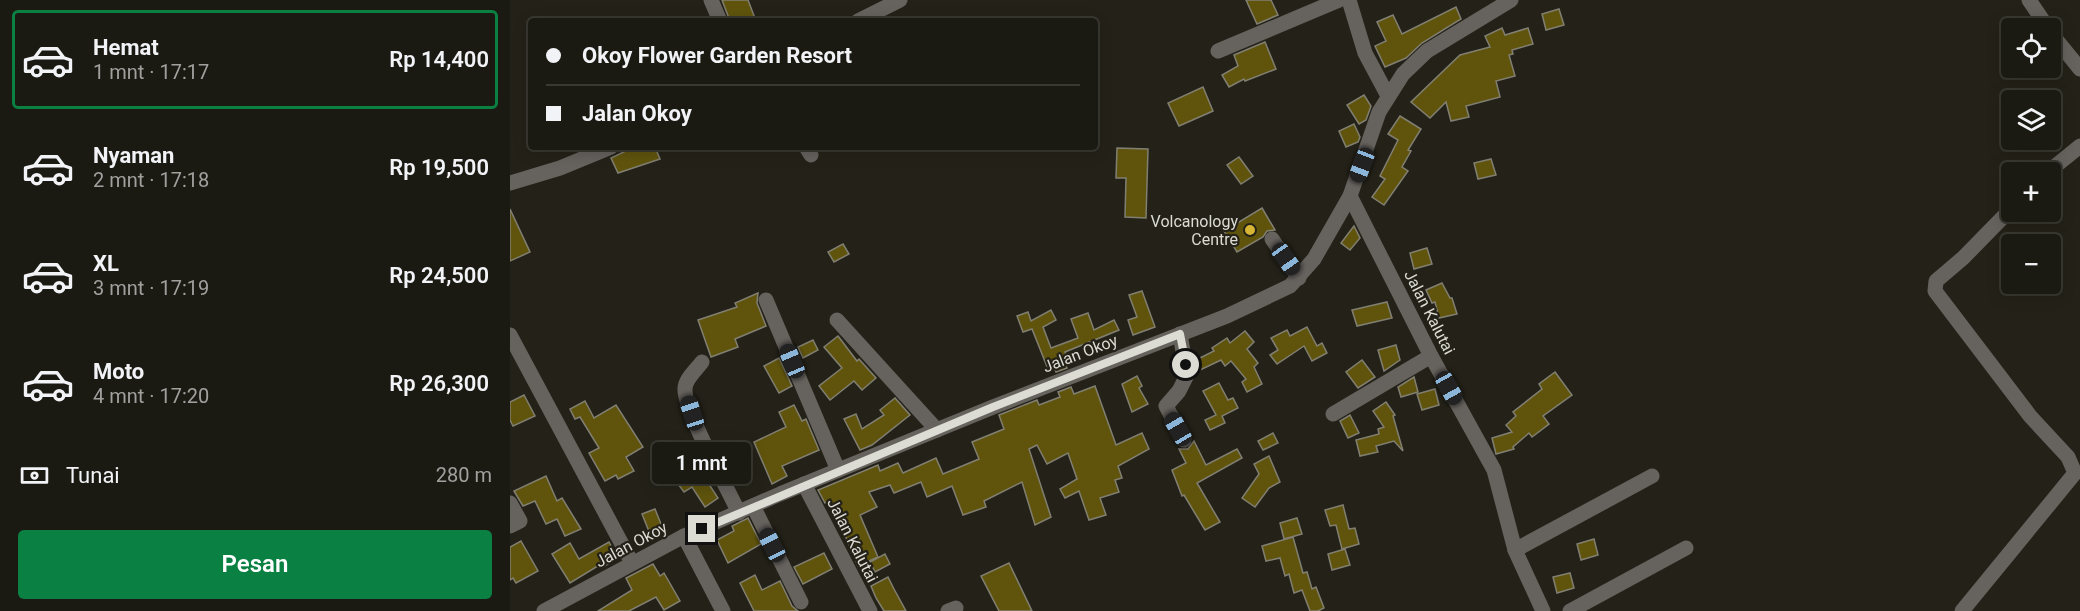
<!DOCTYPE html>
<html lang="id">
<head>
<meta charset="utf-8">
<style>
	:root { --surface:#1b1a12; --page:#24231b; --text:#f1f3f6; --muted:#a0a19f; --line:#393832; --accent:#0b8043 }
	body { margin:0; font-family:Roboto,sans-serif; background:var(--page); color:var(--text); height:100vh; display:flex; flex-direction:column; font-size:22px; white-space:nowrap }
	* { box-sizing:border-box; margin:0 }
	p { font-size:20px; color:var(--muted) }
	.icon { flex:none; width:33px; height:33px; fill:none; stroke:currentColor; stroke-width:2; stroke-linecap:round; stroke-linejoin:round }
	.map { position:relative; flex:1; overflow:hidden }
	.drawer { display:flex; flex-direction:column; background:var(--surface); width:510px }
	.drawer>* { flex:none }
	.banner { position:absolute; left:18px; top:18px; width:570px; height:132px; border-radius:6px; box-shadow:0 3px 15px #0003,0 0 0 2px var(--line); display:grid; align-content:center; height:132px; padding:0 18px; background:var(--surface) }
	.fabs { position:absolute; left:1491px; top:18px; display:grid; gap:12px }
	.fabs a { display:grid; place-items:center; width:60px; height:60px; border-radius:6px; background:var(--surface); box-shadow:0 3px 15px #0003,0 0 0 2px var(--line); font-size:30px }
	.end { position:absolute; width:27px; height:27px; margin:-14px; border:8px solid #dcdbd4; background:#111; box-shadow:0 0 0 3px #111 }
	.from { border-radius:50% }
	.bubble { position:absolute; height:42px; border-radius:6px; background:var(--surface); box-shadow:0 3px 15px #0003,0 0 0 2px var(--line); font-size:20px; font-weight:600; line-height:42px; text-align:center }
	.car { position:absolute; width:18px; height:36px; margin:-18px -9px; border-radius:8px; box-shadow:0 0 4px 2px #0007; background:linear-gradient(#222 24%,#8ab4d8 0 40%,#222 0 76%,#8ab4d8 0 86%,#222 0) }
	.banner b { display:flex; align-items:center; gap:21px; height:57px; font-size:22px }
	.banner b+b { border-top:2px solid var(--line) }
	.banner i { width:15px; height:15px; background:var(--text) }
	ul { padding:10px 0 0; list-style:none }
	li { display:flex; align-items:center; gap:18px; height:99px; margin:0 12px 9px; padding:0 6px; border:3px solid transparent; border-radius:6px }
	li div { flex:1 }
	li b { display:block; font-size:22px }
	li em { font-style:normal; font-weight:600 }
	li.on { border-color:var(--accent) }
	li>.icon { width:54px; height:54px; stroke-width:1.5 }
	.pay { display:flex; align-items:center; gap:15px; height:66px; padding:0 18px; font-size:22px }
	.pay p { margin-inline-start:auto }
	.button { display:flex; gap:12px; margin-top:auto; padding:12px 18px }
	.button a { flex:1; height:69px; border-radius:6px; background:var(--accent); color:#fff; font-size:24px; font-weight:600; line-height:69px; text-align:center }
	main { display:flex; flex:1; min-height:0 }
	.map>svg:first-child { display:block }
	.building { fill:#60540d; stroke:#817f72; stroke-width:1.5 }
	.lines { fill:none; stroke-linecap:round; stroke-linejoin:round }
	.minor { stroke:#66625e; stroke-width:15 }
	.route { stroke:#dcdbd4; stroke-width:8 }
	.poi-dot { fill:#d6b534; stroke:#242218; stroke-width:2 }
	.labels { text-anchor:middle; stroke-width:4.5; stroke-linejoin:round; paint-order:stroke }
	.poi-label { font-size:16px; fill:#dcdbd4; stroke:#242218; text-anchor:end }
	.street-label { font-size:16px; fill:#dcdbd4; stroke:#242218 }
</style>
</head>
<body>
<main>
<section class="drawer">
<ul>
<li class="on"><svg class="icon" aria-label="car" viewBox="0 0 24 24"><path d="M5 17H2v-5l4-1 3-4h7l3 4 3 1v5h-3M9 17h6M6 11h13"/><circle cx="7" cy="17" r="2"/><circle cx="17" cy="17" r="2"/></svg><div><b>Hemat</b><p>1 mnt · 17:17</p></div><em>Rp 14,400</em></li>
<li><svg class="icon" aria-label="car" viewBox="0 0 24 24"><path d="M5 17H2v-5l4-1 3-4h7l3 4 3 1v5h-3M9 17h6M6 11h13"/><circle cx="7" cy="17" r="2"/><circle cx="17" cy="17" r="2"/></svg><div><b>Nyaman</b><p>2 mnt · 17:18</p></div><em>Rp 19,500</em></li>
<li><svg class="icon" aria-label="car" viewBox="0 0 24 24"><path d="M5 17H2v-5l4-1 3-4h7l3 4 3 1v5h-3M9 17h6M6 11h13"/><circle cx="7" cy="17" r="2"/><circle cx="17" cy="17" r="2"/></svg><div><b>XL</b><p>3 mnt · 17:19</p></div><em>Rp 24,500</em></li>
<li><svg class="icon" aria-label="car" viewBox="0 0 24 24"><path d="M5 17H2v-5l4-1 3-4h7l3 4 3 1v5h-3M9 17h6M6 11h13"/><circle cx="7" cy="17" r="2"/><circle cx="17" cy="17" r="2"/></svg><div><b>Moto</b><p>4 mnt · 17:20</p></div><em>Rp 26,300</em></li>
</ul>
<div class="pay"><svg class="icon" aria-label="cash" viewBox="0 0 24 24"><path d="M3 7h18v10H3z"/><circle cx="12" cy="12" r="2"/></svg>Tunai<p>280 m</p></div>
<div class="button"><a>Pesan</a></div>
</section>
<div class="map">
<svg width="1570" height="611" viewBox="0 0 1570 611">
	<rect width="100%" height="100%" fill="#242218"/>
	<!-- building -->
	<g class="building">
		<polygon points="212,0 238,0 246,21 220,21"/>
		<polygon points="736,0 761,0 768,15 747,24"/>
		<polygon points="946,7 951,19 912,43 896,58 875,67 865,46 876,41 867,22 883,15 892,34"/>
		<polygon points="1049,9 1054,25 1036,30 1032,14"/>
		<polygon points="992,28 995,35 1018,28 1023,44 1002,50 1003,54 999,55 1005,76 986,81 990,97 956,106 959,117 941,121 936,102 920,118 901,102 950,55 980,47 975,36"/>
		<polygon points="755,42 766,69 735,81 734,79 719,87 712,75 728,66 724,55"/>
		<polygon points="693,87 703,111 669,126 658,103"/>
		<polygon points="854,95 861,106 856,120 849,124 837,105"/>
		<polygon points="890,116 911,129 898,150 901,151 892,167 898,171 874,205 862,197 875,179 870,176 888,140 878,134"/>
		<polygon points="844,124 850,137 848,142 836,147 829,131"/>
		<polygon points="116,147 145,147 150,159 108,173 101,158 118,150"/>
		<polygon points="607,148 638,149 636,218 615,217 616,178 606,178"/>
		<polygon points="729,157 743,176 731,184 717,165"/>
		<polygon points="981,159 986,175 968,179 964,163"/>
		<polygon points="752,208 765,230 757,231 753,237 727,252 714,231"/>
		<polygon points="0,209 20,252 0,261"/>
		<polygon points="844,226 850,238 840,250 831,243"/>
		<polygon points="333,244 339,254 324,262 318,252"/>
		<polygon points="917,248 922,264 904,269 900,253"/>
		<polygon points="932,283 940,298 942,298 947,314 929,318 925,302 922,303 916,290"/>
		<polygon points="632,291 645,327 623,335 618,320 627,317 619,295"/>
		<polygon points="248,293 247,303 256,326 225,339 228,347 201,357 188,320 227,307 225,303"/>
		<polygon points="877,302 882,318 847,326 842,310"/>
		<polygon points="541,310 546,320 533,327 541,348 568,338 561,319 578,313 584,330 604,320 609,330 555,352 557,358 553,359 557,368 546,372 544,367 538,369 522,329 513,332 507,316 518,312 521,321"/>
		<polygon points="797,327 807,346 812,343 817,353 802,361 794,346 767,364 760,355 768,350 761,338 777,330 780,336"/>
		<polygon points="735,331 744,342 737,349 748,363 744,367 752,384 737,392 732,382 736,379 721,361 715,366 711,360 686,372 684,361 704,351 702,348 717,338 720,343"/>
		<polygon points="328,336 347,361 349,359 366,378 352,390 344,381 320,400 309,386 332,368 314,347"/>
		<polygon points="303,340 308,350 293,358 288,347"/>
		<polygon points="886,345 890,360 874,371 868,350"/>
		<polygon points="269,358 282,386 269,393 254,366"/>
		<polygon points="852,360 865,377 848,388 836,372"/>
		<polygon points="1045,372 1062,395 1033,416 1039,424 1022,437 1019,433 1003,447 1004,449 986,454 982,438 1002,432 996,425 1006,416 1003,412 1032,389 1029,384"/>
		<polygon points="627,376 632,386 629,388 638,404 622,412 612,384"/>
		<polygon points="904,377 908,392 891,397 888,387"/>
		<polygon points="709,383 718,400 723,398 728,408 712,416 715,423 700,430 695,420 706,415 693,391"/>
		<polygon points="585,386 606,445 632,433 639,449 608,466 612,478 605,480 609,492 590,498 596,515 579,520 569,491 555,498 550,489 567,479 558,453 537,464 527,445 519,449 541,517 525,525 512,482 474,501 476,507 453,515 442,486 417,497 411,482 384,493 380,485 359,492 367,507 350,515 368,557 348,566 320,500 315,503 308,490 368,465 370,471 388,463 393,473 426,458 433,474 469,459 462,442 494,429 489,415 527,400 529,405 550,397 548,392 561,387 564,394"/>
		<polygon points="925,389 929,405 912,410 907,394"/>
		<polygon points="14,395 25,416 3,426 0,420 0,402"/>
		<polygon points="385,398 400,415 362,445 350,450 334,419 346,414 352,429 374,415 370,410"/>
		<polygon points="75,401 84,418 106,405 133,447 116,457 124,471 108,479 106,475 95,481 79,453 89,448 70,417 65,419 60,409"/>
		<polygon points="876,402 885,415 883,416 893,451 884,441 866,446 868,452 850,456 846,440 869,434 868,429 874,427 863,411"/>
		<polygon points="284,405 292,421 296,419 309,450 272,466 277,476 262,484 244,442 276,427 269,412"/>
		<polygon points="840,415 849,433 838,438 830,421"/>
		<polygon points="763,433 768,443 753,450 748,441"/>
		<polygon points="684,441 696,465 727,449 732,458 687,483 710,522 695,530 674,495 672,496 662,470 676,463 669,449 678,449"/>
		<polygon points="759,456 770,482 759,488 745,507 732,498 749,474 744,464"/>
		<polygon points="189,469 208,498 195,507 182,487 174,492 168,484"/>
		<polygon points="36,476 47,501 52,498 71,529 55,536 47,519 36,524 25,501 13,506 4,491"/>
		<polygon points="833,505 839,529 845,528 849,544 832,549 826,525 820,526 815,510"/>
		<polygon points="145,509 155,534 142,539 132,514"/>
		<polygon points="238,518 251,544 218,563 207,540 224,531 222,526"/>
		<polygon points="787,518 792,534 774,539 770,523"/>
		<polygon points="783,537 793,573 797,572 802,589 806,587 814,608 808,611 800,611 792,590 784,593 779,574 775,576 770,558 756,561 752,546"/>
		<polygon points="1084,539 1088,555 1071,560 1067,544"/>
		<polygon points="11,541 28,571 6,583 3,578 0,580 0,547"/>
		<polygon points="99,542 108,558 93,567 91,564 60,583 42,554 60,543 69,559"/>
		<polygon points="835,549 840,565 822,570 818,554"/>
		<polygon points="314,553 322,569 293,584 284,567"/>
		<polygon points="375,554 380,564 365,572 360,562"/>
		<polygon points="499,563 522,611 489,611 471,576"/>
		<polygon points="143,564 150,576 154,573 170,601 154,610 146,597 119,611 88,611 122,590 116,578"/>
		<polygon points="1060,573 1064,588 1047,593 1043,577"/>
		<polygon points="245,575 252,590 270,581 282,606 288,611 244,611 230,583"/>
		<polygon points="378,577 384,589 396,611 374,611 366,598 361,586"/>
	</g>
	<g class="lines">
		<!-- minor -->
		<g class="minor">
			<polyline points="201,0 210,21"/>
			<polyline points="839,0 855,53 878,96"/>
			<polyline points="1519,0 1538,28"/>
			<polyline points="348,21 390,0"/>
			<polyline points="1540,32 1570,69"/>
			<polyline points="708,51 829,0"/>
			<polyline points="296,147 301,155"/>
			<polyline points="1538,172 1570,146"/>
			<polyline points="0,183 50,168 101,147"/>
			<polyline points="840,196 921,356 984,470 1005,550 1033,611"/>
			<polyline points="762,239 789,278"/>
			<polyline points="256,300 328,470"/>
			<polyline points="327,320 427,430"/>
			<polyline points="670,334 677,375 669,391 656,406 674,440"/>
			<polyline points="0,335 122,563"/>
			<path d="M192,362C186,370 174,380 175,390C175,412 218,489 229,513"/>
			<polyline points="823,414 921,356"/>
			<polyline points="294,484 360,611"/>
			<polyline points="0,503 10,521 0,526"/>
			<polyline points="243,506 291,602"/>
			<polyline points="174,536 213,611"/>
			<polyline points="1005,550 1142,476"/>
			<polyline points="34,611 174,536 270,494 483,407 717,316 780,286 804,259 840,196 869,112 893,74 917,51 1001,0"/>
			<polyline points="438,611 446,608"/>
			<polyline points="1060,611 1176,548"/>
			<polyline points="1452,611 1565,473 1558,457 1520,416 1425,291 1426,281 1453,258 1502,208"/>
		</g>
	</g>
	<g class="lines">
		<!-- route -->
		<polyline class="route" points="192,529 483,407 670,334 676,365"/>
	</g>
	<!-- markers -->
	<circle class="poi-dot" cx="740" cy="230" r="6"/>
	<g class="labels">
		<!-- poi labels -->
		<g class="poi-label">
			<text x="728" y="227">Volcanology<tspan x="728" dy="18">Centre</tspan></text>
		</g>
		<!-- street labels -->
		<g class="street-label">
			<text transform="translate(920 312) rotate(63)" y="6">Jalan Kalutai</text>
			<text transform="translate(570 353) rotate(-21)" y="6">Jalan Okoy</text>
			<text transform="translate(343 540) rotate(63)" y="6">Jalan Kalutai</text>
			<text transform="translate(121 544) rotate(-28)" y="6">Jalan Okoy</text>
		</g>
	</g>
</svg>
<div class="fabs">
<a><svg class="icon" aria-label="locate" viewBox="0 0 24 24"><circle cx="12" cy="12" r="6"/><path d="M12 2v4M12 18v4M2 12h4M18 12h4"/></svg></a>
<a><svg class="icon" aria-label="layers" viewBox="0 0 24 24"><path d="M12 4l9 5-9 5-9-5zM3 14l9 5 9-5"/></svg></a>
<a>+</a>
<a>−</a>
</div>
<i class="end from" style="left:676px;top:365px"></i>
<i class="end" style="left:192px;top:529px"></i>
<div class="bubble" style="left:142px;top:442px;width:99px">1 mnt</div>
<i class="car" style="left:852px;top:165px;rotate:201deg"></i>
<i class="car" style="left:776px;top:259px;rotate:145deg"></i>
<i class="car" style="left:282px;top:361px;rotate:337deg"></i>
<i class="car" style="left:939px;top:388px;rotate:151deg"></i>
<i class="car" style="left:182px;top:413px;rotate:342deg"></i>
<i class="car" style="left:668px;top:429px;rotate:330deg"></i>
<i class="car" style="left:262px;top:545px;rotate:333deg"></i>
<div class="banner">
<b><i class="from"></i>Okoy Flower Garden Resort</b>
<b><i></i>Jalan Okoy</b>
</div>
</div>
</main>
</body>
</html>
